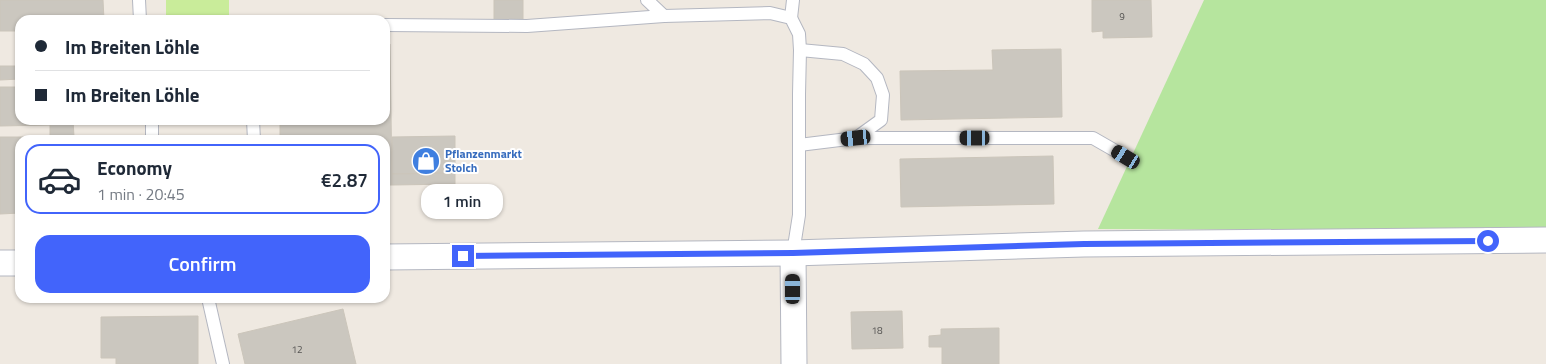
<!DOCTYPE html>
<html lang="en">
<head>
<meta charset="utf-8">
<style>
	:root { --surface:#fff; --page:#f2f2f3; --text:#1f2937; --muted:#747a83; --line:#e0e1e3; --accent:#4264fb }
	body { margin:0; font-family:"Titillium Web",sans-serif; background:var(--page); color:var(--text); height:100vh; display:flex; flex-direction:column; font-size:19px; white-space:nowrap }
	* { box-sizing:border-box; margin:0 }
	p { font-size:16px; color:var(--muted) }
	.icon { flex:none; width:28px; height:28px; fill:none; stroke:currentColor; stroke-width:2; stroke-linecap:round; stroke-linejoin:round }
	.map { position:relative; flex:1; overflow:hidden }
	.sheet { position:absolute; left:15px; top:135px; width:375px; height:168px; display:flex; flex-direction:column; background:var(--surface); border-radius:15px; box-shadow:0 1px 4px #0004 }
	.sheet>* { flex:none }
	.guide { position:absolute; left:15px; top:15px; width:375px; height:110px; border-radius:15px; box-shadow:0 1px 4px #0004; display:grid; align-content:center; height:110px; padding:0 20px; background:var(--surface) }
	.end { position:absolute; width:22px; height:22px; margin:-11px; border:6px solid #4264fb; background:#fff; box-shadow:0 0 0 2px #fff }
	.from { border-radius:50% }
	.bubble { position:absolute; height:35px; border-radius:15px; background:var(--surface); box-shadow:0 1px 4px #0004; font-size:16px; font-weight:600; line-height:35px; text-align:center }
	.car { position:absolute; width:15px; height:30px; margin:-15px -8px; border-radius:6px; box-shadow:0 0 4px 1px #0007; background:linear-gradient(#222 24%,#8ab4d8 0 40%,#222 0 76%,#8ab4d8 0 86%,#222 0) }
	.guide b { display:flex; align-items:center; gap:18px; height:48px; font-size:19px }
	.guide b+b { border-top:1px solid var(--line) }
	.guide i { width:12px; height:12px; background:var(--text) }
	ul { padding:9px 0 0; list-style:none }
	li { display:flex; align-items:center; gap:15px; height:70px; margin:0 10px 8px; padding:0 10px; border:2px solid var(--line); border-radius:15px }
	li div { flex:1 }
	li b { display:block; font-size:19px }
	li em { font-style:normal; font-weight:600 }
	li.selected { border-color:var(--accent) }
	li>.icon { width:45px; height:45px; stroke-width:1.5 }
	.cta { display:flex; gap:10px; margin-top:auto; padding:10px 20px }
	.cta a { flex:1; height:58px; border-radius:15px; background:var(--accent); color:#fff; font-size:20px; font-weight:600; line-height:58px; text-align:center }
	.map>svg:first-child { display:block }
	.green { fill:#b6e59e }
	.pitch { fill:#c9ec9a }
	.building { fill:#cbc7bf; stroke:#cbc5ba }
	.lines { fill:none; stroke-linecap:round; stroke-linejoin:round }
	.service-casing { stroke:#b4b7c1; stroke-width:14 }
	.minor-casing { stroke:#b4b7c1; stroke-width:27 }
	.service { stroke:#fff; stroke-width:12 }
	.minor { stroke:#fff; stroke-width:25 }
	.route { stroke:#4264fb; stroke-width:6 }
	.labels { text-anchor:middle; stroke-width:4; stroke-linejoin:round; paint-order:stroke }
	.number-label { font-size:10px; fill:#555452 }
	.shop-label { font-size:12px; font-weight:bold; fill:#366cbe; stroke:#fff; text-anchor:start }
</style>
</head>
<body>
<div class="map">
<svg width="1546" height="364" viewBox="0 0 1546 364">
	<rect width="100%" height="100%" fill="#efe9e1"/>
	<!-- green -->
	<polygon class="green" points="1204,0 1546,0 1546,231 1098,229"/>
	<!-- pitch -->
	<rect class="pitch" x="166" y="0" width="63" height="20"/>
	<!-- building -->
	<g class="building">
		<polygon points="0,0 103,0 104,20 20,20 20,31 0,31"/>
		<rect x="494" y="0" width="29" height="20"/>
		<polygon points="1092,0 1151,0 1152,37 1103,38 1103,31 1092,32"/>
		<polygon points="385,44 390,44 392,185 385,185 385,140 280,140 280,120 385,120"/>
		<polygon points="1061,49 1062,117 901,120 900,71 993,70 992,50"/>
		<polygon points="0,66 20,66 20,79 0,80"/>
		<polygon points="0,87 20,87 20,120 50,120 50,125 0,126"/>
		<polygon points="50,120 73,120 74,137 86,136 86,140 20,140 20,213 0,214 0,137 50,137"/>
		<polygon points="455,136 455,173 392,174 392,137"/>
		<rect x="101" y="138" width="38" height="2"/>
		<polygon points="1053,156 1054,204 901,207 900,159"/>
		<polygon points="455,173 455,184 392,185 392,174"/>
		<polygon points="343,309 356,364 245,364 238,334"/>
		<polygon points="902,311 903,348 852,349 851,312"/>
		<polygon points="198,316 198,364 116,364 116,358 101,358 101,317"/>
		<polygon points="999,328 999,364 942,364 942,347 929,347 929,336 941,335 941,329"/>
	</g>
	<g class="lines">
		<defs>
			<g id="service">
				<polyline points="139,0 140,20"/>
				<polyline points="647,0 664,16 770,13 791,18 799,34 800,50 799,94 799,215 793,253"/>
				<polyline points="791,18 793,0"/>
				<polyline points="385,25 527,26 664,16"/>
				<polyline points="253,120 254,140"/>
				<polyline points="856,138 1093,138 1126,157"/>
				<polyline points="152,140 152,120"/>
				<polyline points="799,145 856,138 881,120 883,95 877,78 864,64 843,54 800,50"/>
				<polyline points="208,298 223,364"/>
			</g>
			<g id="minor">
				<polyline points="793,253 794,364"/>
				<polyline points="385,257 793,253 1084,244 1546,240"/>
				<polyline points="0,263 20,263"/>
			</g>
		</defs>
		<!-- service casing -->
		<use href="#service" class="service-casing"/>
		<!-- minor casing -->
		<use href="#minor" class="minor-casing"/>
		<!-- service -->
		<use href="#service" class="service"/>
		<!-- minor -->
		<use href="#minor" class="minor"/>
	</g>
	<g class="lines">
		<!-- route -->
		<polyline class="route" points="463,256 793,253 1084,244 1488,241"/>
	</g>
	<!-- icons -->
	<defs>
		<symbol id="shop-disc" viewBox="-11 -11 22 22"><circle r="9.5" fill="#3f7fe0" stroke="#fff"/><path d="M-5-2.5h2.3a2.7 3.5 0 0 1 5.4 0H5L5.5 6h-11ZM-1.5-2.5h3a1.5 2.3 0 0 0-3 0Z" fill="#fff"/></symbol>
	</defs>
	<g fill-rule="evenodd">
		<use href="#shop-disc" x="410" y="145" width="32" height="32"/>
	</g>
	<g class="labels">
		<!-- number labels -->
		<g class="number-label">
			<text x="1122" y="20">9</text>
			<text x="877" y="334">18</text>
			<text x="297" y="353">12</text>
		</g>
		<!-- shop labels -->
		<g class="shop-label">
			<text x="445" y="158">Pflanzenmarkt<tspan x="445" dy="14">Stolch</tspan></text>
		</g>
	</g>
</svg>
<i class="end from" style="left:1488px;top:241px"></i>
<i class="end" style="left:463px;top:256px"></i>
<div class="bubble" style="left:421px;top:184px;width:82px">1 min</div>
<i class="car" style="left:856px;top:138px;rotate:264deg"></i>
<i class="car" style="left:975px;top:138px;rotate:270deg"></i>
<i class="car" style="left:1126px;top:157px;rotate:301deg"></i>
<i class="car" style="left:793px;top:289px;rotate:0deg"></i>
<div class="guide">
<b><i class="from"></i>Im Breiten Löhle</b>
<b><i></i>Im Breiten Löhle</b>
</div>
<section class="sheet">
<ul>
<li class="selected"><svg class="icon" aria-label="car" viewBox="0 0 24 24"><path d="M5 17H2v-5l4-1 3-4h7l3 4 3 1v5h-3M9 17h6M6 11h13"/><circle cx="7" cy="17" r="2"/><circle cx="17" cy="17" r="2"/></svg><div><b>Economy</b><p>1 min · 20:45</p></div><em>€2.87</em></li>
</ul>
<div class="cta"><a>Confirm</a></div>
</section>
</div>
</body>
</html>
